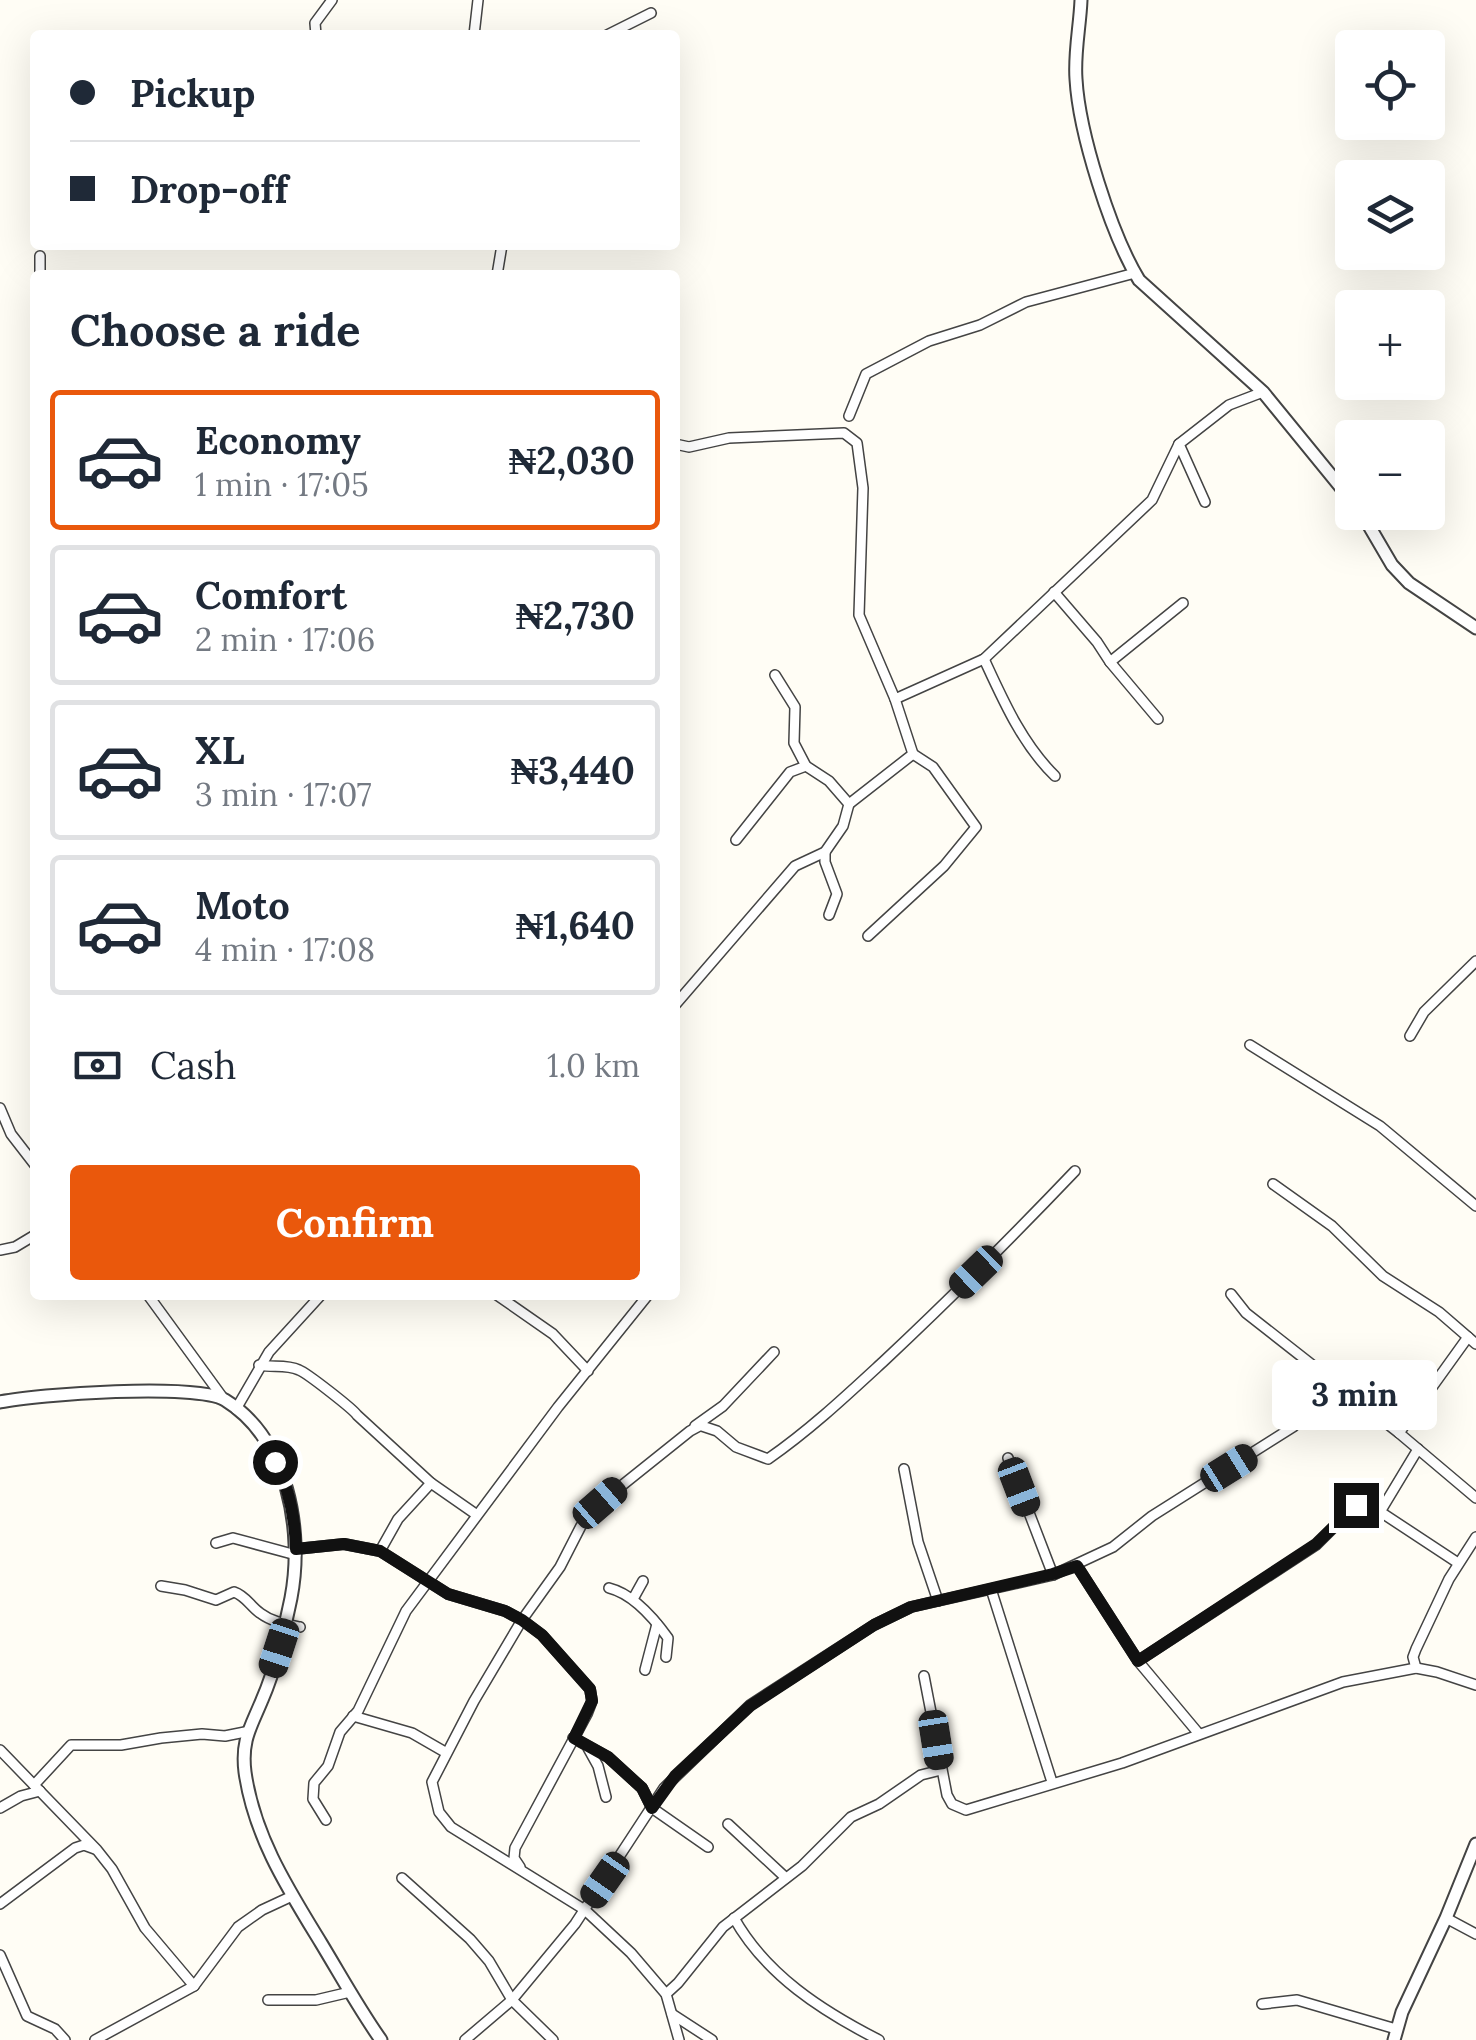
<!DOCTYPE html>
<html lang="en">
<head>
<meta charset="utf-8">
<style>
	:root { --surface:#fff; --page:#f6f6f7; --text:#1f2937; --muted:#747a83; --line:#e0e1e3; --accent:#ea580c }
	body { margin:0; font-family:Lora,serif; background:var(--page); color:var(--text); height:100vh; display:flex; flex-direction:column; font-size:38px; white-space:nowrap }
	* { box-sizing:border-box; margin:0 }
	p { font-size:32px; color:var(--muted) }
	.icon { flex:none; width:55px; height:55px; fill:none; stroke:currentColor; stroke-width:2; stroke-linecap:round; stroke-linejoin:round }
	.map { position:relative; flex:1; overflow:hidden }
	.details { position:absolute; left:30px; top:270px; width:650px; height:1030px; display:flex; flex-direction:column; background:var(--surface); border-radius:10px; box-shadow:0 10px 40px #0002 }
	.details>* { flex:none }
	.banner { position:absolute; left:30px; top:30px; width:650px; height:220px; border-radius:10px; box-shadow:0 10px 40px #0002; display:grid; align-content:center; height:220px; padding:0 40px; background:var(--surface) }
	.tools { position:absolute; left:1335px; top:30px; display:grid; gap:20px }
	.tools a { display:grid; place-items:center; width:110px; height:110px; border-radius:10px; background:var(--surface); box-shadow:0 10px 40px #0002; font-size:50px }
	.end { position:absolute; width:45px; height:45px; margin:-22px; border:12px solid #111; background:#fff; box-shadow:0 0 0 5px #fff }
	.from { border-radius:50% }
	.bubble { position:absolute; height:70px; border-radius:10px; background:var(--surface); box-shadow:0 10px 40px #0002; font-size:32px; font-weight:800; line-height:70px; text-align:center }
	.car { position:absolute; width:30px; height:60px; margin:-30px -15px; border-radius:12px; box-shadow:0 0 8px 2px #0007; background:linear-gradient(#222 24%,#8ab4d8 0 40%,#222 0 76%,#8ab4d8 0 86%,#222 0) }
	.banner b { display:flex; align-items:center; gap:35px; height:95px; font-size:38px }
	.banner b+b { border-top:2px solid var(--line) }
	.banner i { width:25px; height:25px; background:var(--text) }
	ul { padding:0; list-style:none }
	li { display:flex; align-items:center; gap:30px; height:140px; margin:0 20px 15px; padding:0 20px; border:5px solid var(--line); border-radius:10px }
	li div { flex:1 }
	li b { display:block; font-size:38px }
	li em { font-style:normal; font-weight:800 }
	li.current { border-color:var(--accent) }
	li>.icon { width:90px; height:90px; stroke-width:1.5 }
	h2 { padding:0 40px; font-size:45px; line-height:120px }
	.pay { display:flex; align-items:center; gap:25px; height:110px; padding:0 40px; font-size:38px }
	.pay p { margin-inline-start:auto }
	.primary-button { display:flex; gap:20px; margin-top:auto; padding:20px 40px }
	.primary-button a { flex:1; height:115px; border-radius:10px; background:var(--accent); color:#fff; font-size:40px; font-weight:800; line-height:115px; text-align:center }
	.map>svg:first-child { display:block }
	.lines { fill:none; stroke-linecap:round; stroke-linejoin:round }
	.minor-casing { stroke:#444; stroke-width:12 }
	.tertiary-casing { stroke:#444; stroke-width:15 }
	.minor { stroke:#fff; stroke-width:9 }
	.tertiary { stroke:#fff; stroke-width:11 }
	.route { stroke:#111; stroke-width:12 }
</style>
</head>
<body>
<div class="map">
<svg width="1476" height="2040" viewBox="0 0 1476 2040">
	<rect width="100%" height="100%" fill="#fffdf5"/>
	<g class="lines">
		<defs>
			<g id="minor">
				<polyline points="316,35 315,23 332,0"/>
				<polyline points="474,35 478,0"/>
				<polyline points="607,35 651,13"/>
				<polyline points="40,256 40,275"/>
				<polyline points="497,275 502,245"/>
				<polyline points="849,416 866,374 929,341 980,325 1026,302 1135,273"/>
				<polyline points="675,444 689,447 729,438 844,433 857,443 863,488 859,615 895,699 984,659 1152,500 1179,444"/>
				<polyline points="1205,502 1179,444 1229,405 1263,392"/>
				<polyline points="1054,592 1097,642 1110,662 1183,603"/>
				<path d="M984,659C1003,700 1022,744 1055,776"/>
				<polyline points="1110,662 1158,719"/>
				<polyline points="849,804 913,754 895,699"/>
				<polyline points="736,840 790,772 806,766"/>
				<polyline points="825,852 825,862 837,894 829,915"/>
				<polyline points="868,936 944,866 976,827 933,767 913,754"/>
				<polyline points="675,1005 795,866 825,852 843,826 849,804 829,781 806,766 794,743 795,707 775,675"/>
				<polyline points="1410,1036 1424,1012 1476,961"/>
				<polyline points="1250,1045 1380,1126 1476,1206"/>
				<polyline points="0,1108 11,1134 35,1165"/>
				<polyline points="1273,1184 1332,1226 1383,1276 1439,1312 1476,1344"/>
				<polyline points="0,1250 15,1247 35,1235"/>
				<polyline points="1231,1294 1246,1313 1399,1433 1476,1498"/>
				<polyline points="148,1295 223,1398"/>
				<polyline points="497,1295 553,1334 588,1371"/>
				<path d="M259,1365C272,1368 286,1364 299,1370C307,1373 353,1409 357,1415L431,1483L477,1515"/>
				<polyline points="236,1409 269,1352 321,1295"/>
				<polyline points="695,1426 723,1406 774,1352"/>
				<polyline points="1399,1433 1468,1337"/>
				<polyline points="1008,1458 1053,1575"/>
				<polyline points="904,1469 918,1542 938,1601"/>
				<polyline points="1380,1512 1418,1449"/>
				<polyline points="216,1543 233,1538 296,1555"/>
				<polyline points="296,1549 344,1544 380,1551 448,1594 505,1611 522,1620 542,1635 590,1689 592,1701 587,1714 515,1848 514,1858 520,1867"/>
				<polyline points="380,1551 398,1519 431,1483"/>
				<polyline points="1077,1566 1138,1661 1199,1734"/>
				<path d="M161,1586L185,1590L216,1600L234,1592C246,1596 250,1606 260,1613C272,1622 285,1624 300,1627"/>
				<path d="M609,1588C633,1594 653,1617 668,1638L666,1657"/>
				<polyline points="991,1589 1052,1782"/>
				<polyline points="633,1599 643,1581"/>
				<polyline points="1138,1661 1316,1545 1356,1505 1370,1505 1458,1563"/>
				<polyline points="1416,1668 1413,1657 1416,1649 1449,1579 1476,1537"/>
				<polyline points="645,1670 657,1624"/>
				<polyline points="924,1676 947,1795 952,1804 966,1810 1122,1763 1343,1682 1416,1668 1437,1672 1476,1685"/>
				<polyline points="353,1716 412,1733 445,1752"/>
				<polyline points="573,1738 608,1757 642,1788 652,1808 708,1847"/>
				<polyline points="588,1748 598,1766 606,1797"/>
				<polyline points="0,1750 97,1850 112,1869 145,1928 194,1986"/>
				<polyline points="34,1785 71,1745 121,1745 161,1738 202,1734 225,1736 245,1732"/>
				<polyline points="0,1808 21,1796 40,1791"/>
				<polyline points="326,1820 313,1799 314,1783 328,1766 340,1732 358,1711 406,1611 558,1407 648,1295"/>
				<polyline points="728,1824 786,1878"/>
				<polyline points="402,1878 470,1939 489,1961 512,2000 553,2040"/>
				<polyline points="0,1904 75,1848 84,1845 95,1849"/>
				<path d="M734,1918C766,1975 822,2011 879,2040"/>
				<polyline points="1446,1918 1476,1934"/>
				<polyline points="0,1955 27,2016 55,2029 65,2040"/>
				<polyline points="666,1994 678,1983 723,1927 802,1866 851,1817 879,1804 921,1775 941,1770"/>
				<polyline points="268,2000 316,2000 350,1992"/>
				<polyline points="1262,2004 1297,2000 1396,2029"/>
				<polyline points="672,2014 712,2040"/>
				<polyline points="95,2040 194,1986 238,1927 262,1910 290,1897"/>
				<polyline points="465,2040 512,2000 575,1924 664,1788 750,1705 874,1625 911,1607 1053,1575 1113,1547 1152,1516 1293,1427 1338,1386"/>
				<path d="M679,2040L666,1994L631,1953L585,1910L451,1827L439,1812L432,1782L474,1701L522,1620L560,1567L581,1526L600,1503L690,1431L703,1424L702,1426L717,1431L736,1447L768,1459C811,1429 847,1395 885,1360C950,1299 1013,1236 1075,1171"/>
			</g>
			<g id="tertiary">
				<path d="M1081,0C1080,26 1074,53 1076,79C1079,133 1111,234 1139,280L1263,392L1352,501"/>
				<polyline points="1361,512 1392,565 1409,583 1476,628"/>
				<path d="M0,1402C36,1394 197,1383 225,1400C288,1439 304,1531 291,1598C284,1631 276,1668 262,1700C251,1727 241,1740 245,1772C254,1836 288,1889 321,1943C341,1976 359,2009 381,2040"/>
				<polyline points="1394,2040 1402,2012 1446,1918 1476,1844"/>
			</g>
		</defs>
		<!-- minor casing -->
		<use href="#minor" class="minor-casing"/>
		<!-- tertiary casing -->
		<use href="#tertiary" class="tertiary-casing"/>
		<!-- minor -->
		<use href="#minor" class="minor"/>
		<!-- tertiary -->
		<use href="#tertiary" class="tertiary"/>
	</g>
	<g class="lines">
		<!-- route -->
		<path class="route" d="M275,1462C290,1489 295,1518 296,1549L344,1544L380,1551L448,1594L505,1611L522,1620L542,1635L590,1689L592,1701L574,1738L608,1757L642,1788L652,1808L675,1776L750,1706L874,1625L911,1607L1053,1574L1077,1566L1138,1661L1316,1544L1356,1505"/>
	</g>
</svg>
<div class="tools">
<a><svg class="icon" aria-label="locate" viewBox="0 0 24 24"><circle cx="12" cy="12" r="6"/><path d="M12 2v4M12 18v4M2 12h4M18 12h4"/></svg></a>
<a><svg class="icon" aria-label="layers" viewBox="0 0 24 24"><path d="M12 4l9 5-9 5-9-5zM3 14l9 5 9-5"/></svg></a>
<a>+</a>
<a>−</a>
</div>
<i class="end from" style="left:275px;top:1462px"></i>
<i class="end" style="left:1356px;top:1505px"></i>
<div class="bubble" style="left:1272px;top:1360px;width:165px">3 min</div>
<i class="car" style="left:976px;top:1272px;rotate:226deg"></i>
<i class="car" style="left:1229px;top:1468px;rotate:58deg"></i>
<i class="car" style="left:1019px;top:1487px;rotate:159deg"></i>
<i class="car" style="left:600px;top:1503px;rotate:49deg"></i>
<i class="car" style="left:279px;top:1648px;rotate:198deg"></i>
<i class="car" style="left:936px;top:1740px;rotate:171deg"></i>
<i class="car" style="left:605px;top:1880px;rotate:215deg"></i>
<div class="banner">
<b><i class="from"></i>Pickup</b>
<b><i></i>Drop-off</b>
</div>
<section class="details">
<h2>Choose a ride</h2>
<ul>
<li class="current"><svg class="icon" aria-label="car" viewBox="0 0 24 24"><path d="M5 17H2v-5l4-1 3-4h7l3 4 3 1v5h-3M9 17h6M6 11h13"/><circle cx="7" cy="17" r="2"/><circle cx="17" cy="17" r="2"/></svg><div><b>Economy</b><p>1 min · 17:05</p></div><em>₦2,030</em></li>
<li><svg class="icon" aria-label="car" viewBox="0 0 24 24"><path d="M5 17H2v-5l4-1 3-4h7l3 4 3 1v5h-3M9 17h6M6 11h13"/><circle cx="7" cy="17" r="2"/><circle cx="17" cy="17" r="2"/></svg><div><b>Comfort</b><p>2 min · 17:06</p></div><em>₦2,730</em></li>
<li><svg class="icon" aria-label="car" viewBox="0 0 24 24"><path d="M5 17H2v-5l4-1 3-4h7l3 4 3 1v5h-3M9 17h6M6 11h13"/><circle cx="7" cy="17" r="2"/><circle cx="17" cy="17" r="2"/></svg><div><b>XL</b><p>3 min · 17:07</p></div><em>₦3,440</em></li>
<li><svg class="icon" aria-label="car" viewBox="0 0 24 24"><path d="M5 17H2v-5l4-1 3-4h7l3 4 3 1v5h-3M9 17h6M6 11h13"/><circle cx="7" cy="17" r="2"/><circle cx="17" cy="17" r="2"/></svg><div><b>Moto</b><p>4 min · 17:08</p></div><em>₦1,640</em></li>
</ul>
<div class="pay"><svg class="icon" aria-label="cash" viewBox="0 0 24 24"><path d="M3 7h18v10H3z"/><circle cx="12" cy="12" r="2"/></svg>Cash<p>1.0 km</p></div>
<div class="primary-button"><a>Confirm</a></div>
</section>
</div>
</body>
</html>
